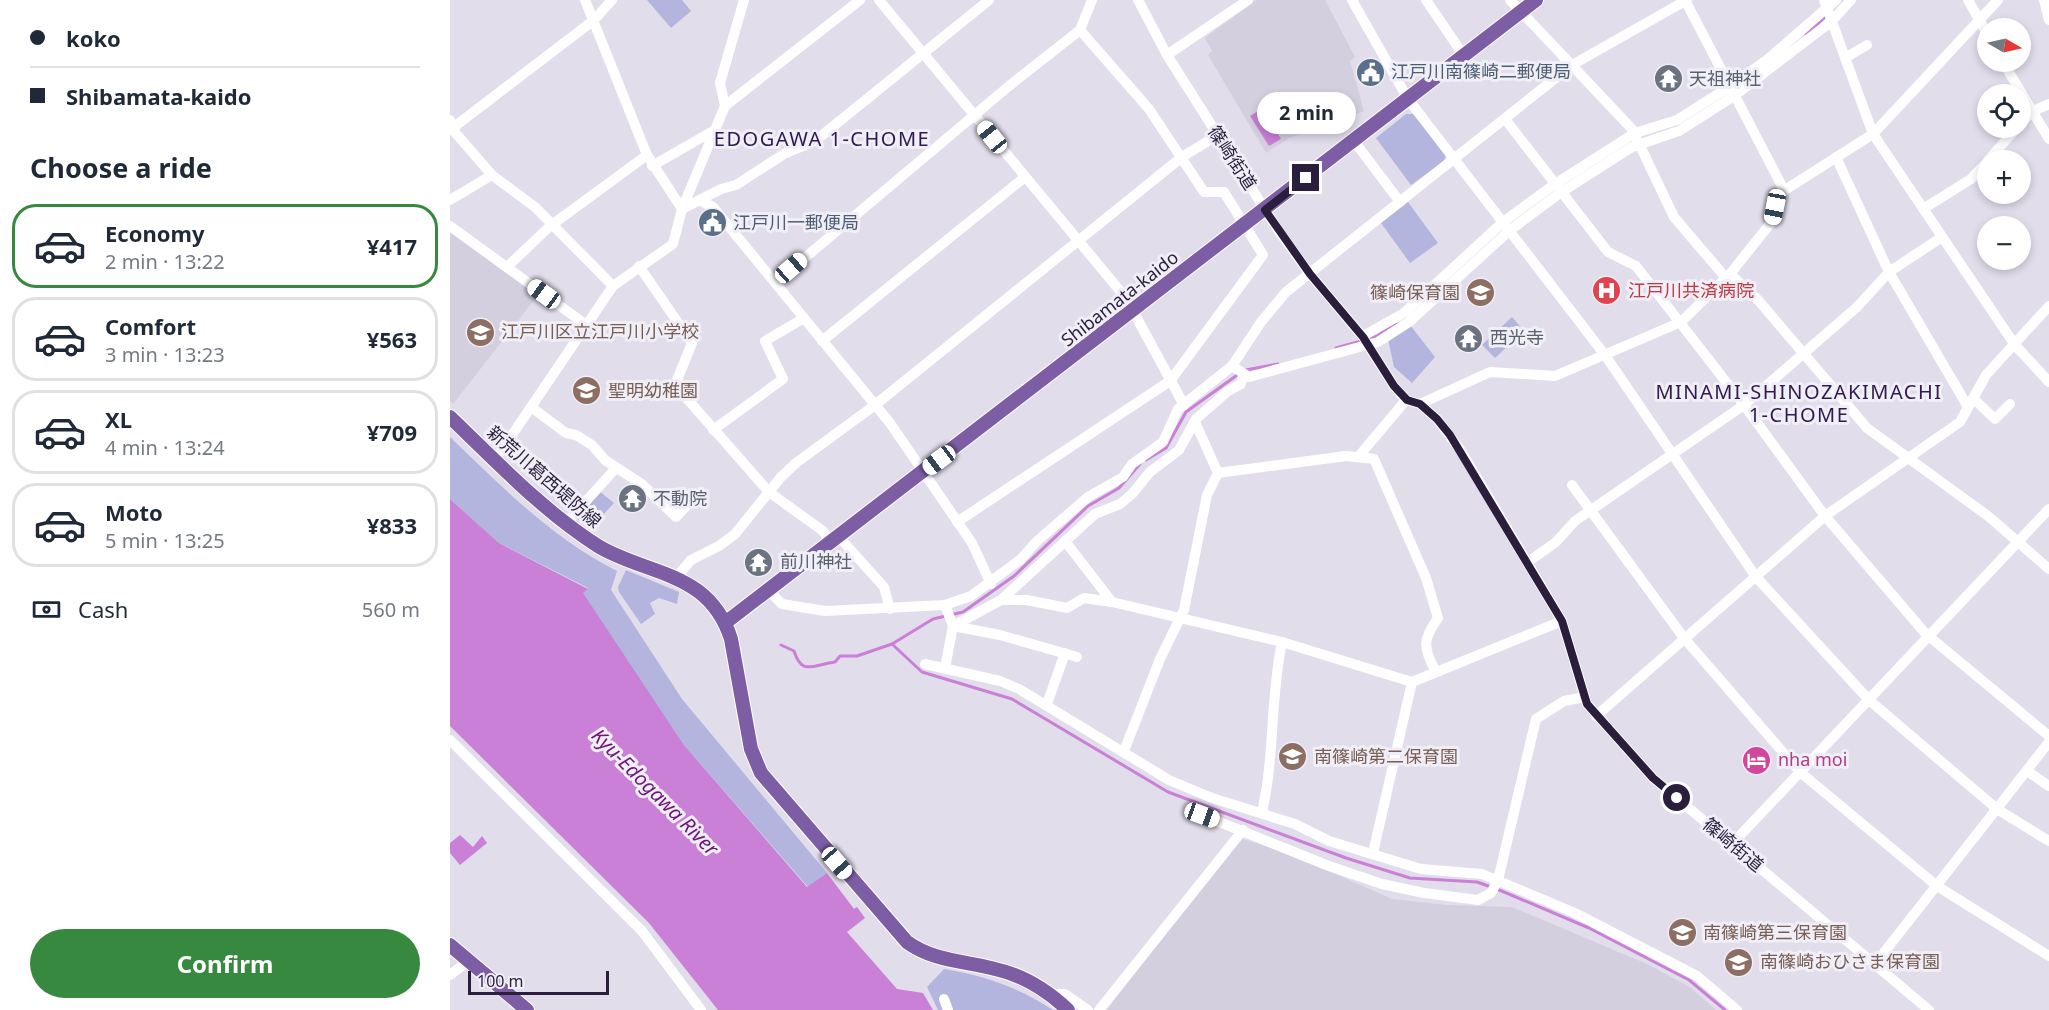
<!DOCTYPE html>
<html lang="en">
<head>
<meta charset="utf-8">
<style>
	:root { --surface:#fff; --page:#f6f6f7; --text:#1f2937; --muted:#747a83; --line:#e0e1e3; --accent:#36893f }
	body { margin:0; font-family:"Noto Sans","Noto Sans JP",sans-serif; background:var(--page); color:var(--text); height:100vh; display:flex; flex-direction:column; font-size:22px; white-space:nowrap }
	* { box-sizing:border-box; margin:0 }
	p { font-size:20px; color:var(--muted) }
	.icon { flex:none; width:33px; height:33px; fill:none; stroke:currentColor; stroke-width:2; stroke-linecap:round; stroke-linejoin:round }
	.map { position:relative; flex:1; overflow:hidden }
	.drawer { display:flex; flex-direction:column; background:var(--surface); width:450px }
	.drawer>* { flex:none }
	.banner { display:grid; align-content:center; height:132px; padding:0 30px; background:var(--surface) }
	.needle { width:39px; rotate:99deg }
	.controls { position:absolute; left:1527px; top:18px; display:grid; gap:12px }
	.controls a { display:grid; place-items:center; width:54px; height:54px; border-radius:50%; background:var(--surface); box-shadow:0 3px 9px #0003; font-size:30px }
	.scale { position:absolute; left:18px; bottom:15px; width:141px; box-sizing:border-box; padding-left:6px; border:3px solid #2a1e3c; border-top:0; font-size:16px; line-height:21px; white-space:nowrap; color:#2a1e3c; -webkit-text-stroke:4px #f0eef7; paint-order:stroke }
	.end { position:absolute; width:27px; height:27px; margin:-14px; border:8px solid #2a1e3c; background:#fff; box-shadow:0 0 0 3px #fff }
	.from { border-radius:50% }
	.bubble { position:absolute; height:42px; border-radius:21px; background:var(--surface); box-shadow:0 3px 9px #0003; font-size:20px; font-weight:700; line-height:42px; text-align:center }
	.car { position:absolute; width:18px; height:36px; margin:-18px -9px; border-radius:8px; box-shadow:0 0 4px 2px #0007; background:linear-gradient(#fff 24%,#345 0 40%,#fff 0 76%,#345 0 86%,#fff 0) }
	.banner b { display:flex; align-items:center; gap:21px; height:57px; font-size:22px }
	.banner b+b { border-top:2px solid var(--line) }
	.banner i { width:15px; height:15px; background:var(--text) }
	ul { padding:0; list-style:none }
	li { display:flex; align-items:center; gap:18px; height:84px; margin:0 12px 9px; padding:0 18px; border:3px solid var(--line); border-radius:24px }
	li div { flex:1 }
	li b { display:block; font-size:22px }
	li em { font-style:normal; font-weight:700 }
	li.selected { border-color:var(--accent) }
	li>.icon { width:54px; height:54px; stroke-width:1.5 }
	h2 { padding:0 30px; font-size:27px; line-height:72px }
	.pay { display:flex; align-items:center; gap:15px; height:66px; padding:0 30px; font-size:22px }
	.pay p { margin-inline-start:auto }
	.button { display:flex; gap:12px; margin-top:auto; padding:12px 30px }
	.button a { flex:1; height:69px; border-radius:36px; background:var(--accent); color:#fff; font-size:24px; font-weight:700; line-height:69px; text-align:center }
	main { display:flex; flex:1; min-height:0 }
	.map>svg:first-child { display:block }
	.built { fill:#d3cfdf }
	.green { fill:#b4b5de }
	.water { fill:#c980d6 }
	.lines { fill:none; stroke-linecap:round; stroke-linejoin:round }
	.stream { stroke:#c980d6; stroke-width:3 }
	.major-casing { stroke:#fff; stroke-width:16 }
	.minor { stroke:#fff; stroke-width:10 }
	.major { stroke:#7d5ea5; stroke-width:14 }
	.route { stroke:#2a1e3c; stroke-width:8 }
	.labels { text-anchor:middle; stroke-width:6; stroke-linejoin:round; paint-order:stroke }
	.service-label { font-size:18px; fill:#4e5e75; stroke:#f0eef7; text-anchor:start }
	.worship-label { font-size:18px; fill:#5b616d; stroke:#f0eef7; text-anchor:start }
	.street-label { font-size:18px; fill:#2a1e3c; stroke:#f0eef7 }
	.health-label { font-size:18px; fill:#be3a42; stroke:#f0eef7; text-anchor:start }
	.education-label { font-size:18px; fill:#785e54; stroke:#f0eef7; text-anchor:start }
	.hotel-label { font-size:18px; fill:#b23c85; stroke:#f0eef7; text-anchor:start }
	.neighbourhood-label { font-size:20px; letter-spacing:1.5px; fill:#31184f; stroke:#f0eef7 }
	.water-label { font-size:20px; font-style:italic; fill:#6e137c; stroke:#f0eef7 }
</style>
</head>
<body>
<main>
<section class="drawer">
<div class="banner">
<b><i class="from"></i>koko</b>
<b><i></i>Shibamata-kaido</b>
</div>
<h2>Choose a ride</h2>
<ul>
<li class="selected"><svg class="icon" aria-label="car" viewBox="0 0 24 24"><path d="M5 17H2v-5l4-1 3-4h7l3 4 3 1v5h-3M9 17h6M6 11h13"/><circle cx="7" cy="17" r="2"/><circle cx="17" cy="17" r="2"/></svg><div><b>Economy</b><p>2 min · 13:22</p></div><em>¥417</em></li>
<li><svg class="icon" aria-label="car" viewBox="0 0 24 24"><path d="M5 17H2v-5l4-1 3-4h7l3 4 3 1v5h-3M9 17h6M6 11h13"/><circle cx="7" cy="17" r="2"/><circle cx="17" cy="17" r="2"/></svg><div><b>Comfort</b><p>3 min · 13:23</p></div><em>¥563</em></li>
<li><svg class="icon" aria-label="car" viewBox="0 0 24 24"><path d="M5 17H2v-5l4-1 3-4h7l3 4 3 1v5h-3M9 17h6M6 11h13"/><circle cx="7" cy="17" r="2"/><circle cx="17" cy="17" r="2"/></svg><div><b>XL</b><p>4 min · 13:24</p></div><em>¥709</em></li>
<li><svg class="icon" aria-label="car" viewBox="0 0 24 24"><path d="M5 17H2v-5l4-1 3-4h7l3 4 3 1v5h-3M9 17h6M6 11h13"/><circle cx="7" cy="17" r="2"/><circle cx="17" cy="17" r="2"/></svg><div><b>Moto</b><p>5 min · 13:25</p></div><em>¥833</em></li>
</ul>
<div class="pay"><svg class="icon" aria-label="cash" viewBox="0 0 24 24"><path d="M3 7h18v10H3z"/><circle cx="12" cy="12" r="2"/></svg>Cash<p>560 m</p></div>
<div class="button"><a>Confirm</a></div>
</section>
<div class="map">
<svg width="1599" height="1010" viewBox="0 0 1599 1010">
	<rect width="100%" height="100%" fill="#e1ddeb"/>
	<!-- built -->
	<g class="built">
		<polygon points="806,0 875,0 905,57 900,61 914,111 895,118 893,114 883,118 883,122 839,138 816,153 758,55 762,51 755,38"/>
		<polygon points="0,232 88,295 3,404 0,401"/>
		<polygon points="790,838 840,854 942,899 998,905 1062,907 1197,964 1240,987 1266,1010 657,1010"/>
	</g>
	<!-- green -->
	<g class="green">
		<polygon points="197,0 232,0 241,11 221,28"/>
		<polygon points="956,114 963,114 996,154 994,161 961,185 926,138"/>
		<polygon points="958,202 988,243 960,263 931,223"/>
		<polygon points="1062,317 1074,331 1045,358 1032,345"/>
		<polygon points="960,325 985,357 962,383 944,367 938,339"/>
		<path d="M0,437C51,486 103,539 167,571L161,590L232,699L377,873L358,887L234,745L132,593L138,588L49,543L0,499Z"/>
		<polygon points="149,491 164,503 140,529 125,517"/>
		<polygon points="176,570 229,592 227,604 209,598 200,603 205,614 191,624 169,592 168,587"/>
		<path d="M494,969C535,976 568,987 603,1010H488L477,987Z"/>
	</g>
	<!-- water -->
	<g class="water">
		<polygon points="813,108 831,139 819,146 800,116"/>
		<polygon points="0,499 49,543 138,589 133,593 234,745 357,887 377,873 404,909 407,907 415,918 397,932 447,989 473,993 483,1010 268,1010 199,923 0,726"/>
		<polygon points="10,835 23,847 32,836 37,843 10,865 0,853 0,843"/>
	</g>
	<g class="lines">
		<!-- stream -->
		<g class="stream">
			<polyline points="1356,35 1377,15"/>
			<polyline points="918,339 927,336 946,323"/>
			<polyline points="886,348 911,341"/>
			<polyline points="796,370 828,364"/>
			<polyline points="696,460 716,448 736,412 790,373"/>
			<polyline points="442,644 483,619 513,612 564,576 638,506 669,488 690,464"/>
			<path d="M331,645L344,651C352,676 362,665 385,662L390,656H407L442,644L472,672L562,699L718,792L896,858L960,878L1027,882L1041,887"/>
			<polyline points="1047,889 1139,928 1239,980 1275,1010"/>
		</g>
		<defs>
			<g id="major">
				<path d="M0,417C47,462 93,511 148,546C179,565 219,570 248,591C264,603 275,620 281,639L301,749L311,773L457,942C483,961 514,961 545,969C573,975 598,991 618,1010"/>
				<polyline points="275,623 1086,0"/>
				<polyline points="0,945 77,1010"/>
			</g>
		</defs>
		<!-- major casing -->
		<use href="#major" class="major-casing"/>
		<!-- minor -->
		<g class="minor">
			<polyline points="135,0 197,155 232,209 271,189 286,185 334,154 365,141 539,0"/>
			<polyline points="429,0 685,309"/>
			<polyline points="688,0 717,55 828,230 860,274 913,337 944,386 956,400 970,404 987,419 1011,451 1112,621 1137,704 1203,778 1479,1010"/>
			<polyline points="902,0 958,99 1155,355 1306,577 1419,700 1547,809 1599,841"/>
			<polyline points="976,0 1014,56"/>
			<polyline points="1060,0 1182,129 1224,217 1276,278"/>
			<polyline points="1235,0 1334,190"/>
			<polyline points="1374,0 1423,134 1565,345 1599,382"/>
			<polyline points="1518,0 1538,35"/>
			<polyline points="1594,0 1599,20"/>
			<polyline points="717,55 798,0"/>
			<polyline points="1395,58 1417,45"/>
			<polyline points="1553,62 1599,139"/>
			<polyline points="275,106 410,0"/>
			<polyline points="1055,119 1158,252 1186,266 1294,405 1375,516 1475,633 1599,736"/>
			<polyline points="0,120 2,129 42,175 85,207 163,286"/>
			<polyline points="1570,124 1583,111 1599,104"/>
			<polyline points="0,130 144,20 162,0"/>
			<polyline points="904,141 950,202"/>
			<polyline points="1386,157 1439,272 1518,407"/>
			<polyline points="1538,160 1567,128"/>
			<polyline points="202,166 263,131"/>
			<polyline points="0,200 42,175"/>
			<polyline points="251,201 263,207 440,423 522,543 541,584"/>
			<polyline points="1473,209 1521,179 1538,161"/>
			<polyline points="0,226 135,324"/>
			<polyline points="189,266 242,343 225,385 319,492 373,531 382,543"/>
			<polyline points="57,267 99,227 197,155"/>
			<polyline points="1280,274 1308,300 1417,428 1538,516 1599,569"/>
			<polyline points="326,282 559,86 630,30 642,0"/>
			<polyline points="683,311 734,405"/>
			<polyline points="913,336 954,313 1053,222 1105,184 1185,133 1227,120 1279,87 1318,59 1386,0"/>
			<polyline points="372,341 575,177"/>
			<polyline points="782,366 799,377 928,342 959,322 1059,231 1110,193 1182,147 1229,131 1284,96 1382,21 1401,0"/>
			<polyline points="1523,398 1545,419 1560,404"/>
			<polyline points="970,404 1040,372 1105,376 1231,322 1280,274 1323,220 1327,195 1423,134 1548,0"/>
			<polyline points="81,407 116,433 126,435 142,445 155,460 193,485 226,517 246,496"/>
			<path d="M745,422L768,473L896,456L924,459L976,578L988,618C972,640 973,648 986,672"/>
			<polyline points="263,430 333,379 315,341 354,318"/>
			<polyline points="909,456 956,400"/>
			<polyline points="45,460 163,286 223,244 232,209 275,106 270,83 294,0"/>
			<polyline points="1122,485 1234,638 1350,772 1487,886 1599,956"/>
			<polyline points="117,522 166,468"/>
			<polyline points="507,522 720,381 813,255 774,192 754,192 699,109 630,30"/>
			<polyline points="389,537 434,587 440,609"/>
			<polyline points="615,541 662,602"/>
			<polyline points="1078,562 1106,542 1125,521 1294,405 1407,307 1439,272 1492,237"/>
			<polyline points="225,579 241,560 269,546 285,534 331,477 346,463 425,405 732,157 768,135"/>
			<polyline points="319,591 332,604 375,611 495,605 521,596 571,559 586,542 638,497 673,477 682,464 713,442 728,409 782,366 811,322 836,292 1122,65 1237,0"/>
			<polyline points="551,600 577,600 617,608 634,598 662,602 832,642 962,682"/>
			<polyline points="495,605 503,626 550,635 627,657"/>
			<polyline points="475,664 550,681 569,689 719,780 762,798 845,824 879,841 971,869 1032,874 1125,913 1247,976 1287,1010"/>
			<polyline points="495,668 503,626 551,600 645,514 670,504 682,494 700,472 729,450 746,419 778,391 791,384 793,376"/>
			<polyline points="597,704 615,653"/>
			<polyline points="1146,716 1375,516 1510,422 1536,375 1599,306"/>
			<polyline points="0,740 192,931 251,1010"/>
			<polyline points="674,751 710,659 734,610 757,495 768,473"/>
			<polyline points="1577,771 1599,786"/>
			<path d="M812,812C825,756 820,698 832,642"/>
			<polyline points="752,815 879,866 932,884 974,893 1028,900 1041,893 1048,880 1086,719 1114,701 1135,697"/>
			<polyline points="1282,844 1599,509"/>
			<polyline points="923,853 962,682 1112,621"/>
			<polyline points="1425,964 1599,742"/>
			<polyline points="0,975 18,961"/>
			<polyline points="599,994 615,994 638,1010"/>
			<polyline points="494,999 498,1010"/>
			<polyline points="649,1010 793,830"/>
		</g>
		<!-- major -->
		<use href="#major" class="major"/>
	</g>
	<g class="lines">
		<!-- route -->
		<polyline class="route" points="856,178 815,210 860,274 913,337 944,386 957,400 970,404 987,419 1000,435 1112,621 1137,704 1203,778 1227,798"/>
	</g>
	<!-- icons -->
	<defs>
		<symbol id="civic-disc" viewBox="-11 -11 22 22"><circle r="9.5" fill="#5c6f8a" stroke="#f0eef7"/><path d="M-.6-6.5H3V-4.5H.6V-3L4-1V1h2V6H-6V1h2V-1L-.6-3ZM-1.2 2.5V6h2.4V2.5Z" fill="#fff"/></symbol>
		<symbol id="temple-disc" viewBox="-11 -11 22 22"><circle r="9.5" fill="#6b7280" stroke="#f0eef7"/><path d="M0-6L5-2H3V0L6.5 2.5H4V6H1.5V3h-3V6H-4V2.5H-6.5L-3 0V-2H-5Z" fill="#fff"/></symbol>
		<symbol id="hospital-disc" viewBox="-11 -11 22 22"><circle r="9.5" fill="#e0444e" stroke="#f0eef7"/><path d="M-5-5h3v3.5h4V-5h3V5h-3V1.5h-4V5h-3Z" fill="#fff"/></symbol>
		<symbol id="school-disc" viewBox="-11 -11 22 22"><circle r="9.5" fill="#8d6e63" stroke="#f0eef7"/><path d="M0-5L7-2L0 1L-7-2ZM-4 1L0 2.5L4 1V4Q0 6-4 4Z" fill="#fff"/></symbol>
		<symbol id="hotel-disc" viewBox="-11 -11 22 22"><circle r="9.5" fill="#d1479c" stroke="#f0eef7"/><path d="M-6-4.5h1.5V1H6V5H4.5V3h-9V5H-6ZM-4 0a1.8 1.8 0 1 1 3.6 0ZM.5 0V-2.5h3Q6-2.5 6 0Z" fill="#fff"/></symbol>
	</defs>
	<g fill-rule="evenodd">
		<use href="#civic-disc" x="904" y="56" width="33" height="33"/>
		<use href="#temple-disc" x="1202" y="62" width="33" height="33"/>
		<use href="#civic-disc" x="246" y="206" width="33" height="33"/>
		<use href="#hospital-disc" x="1140" y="274" width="33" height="33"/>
		<use href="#school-disc" x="1014" y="276" width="33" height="33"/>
		<use href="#school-disc" x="14" y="316" width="33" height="33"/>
		<use href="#temple-disc" x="1002" y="322" width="33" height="33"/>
		<use href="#school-disc" x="120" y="374" width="33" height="33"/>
		<use href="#temple-disc" x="166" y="482" width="33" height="33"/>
		<use href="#temple-disc" x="292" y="546" width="33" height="33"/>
		<use href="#school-disc" x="826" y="740" width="33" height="33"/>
		<use href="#hotel-disc" x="1290" y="744" width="33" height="33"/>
		<use href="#school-disc" x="1216" y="916" width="33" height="33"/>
		<use href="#school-disc" x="1272" y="946" width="33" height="33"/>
	</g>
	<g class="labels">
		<!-- service labels -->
		<g class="service-label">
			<text x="941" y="78">江戸川南篠崎二郵便局</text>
			<text x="283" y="229">江戸川一郵便局</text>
		</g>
		<!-- worship labels -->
		<g class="worship-label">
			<text x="1239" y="85">天祖神社</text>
			<text x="1040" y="344">西光寺</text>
			<text x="203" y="505">不動院</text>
			<text x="330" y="568">前川神社</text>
		</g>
		<!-- street labels -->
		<g class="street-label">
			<text transform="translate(782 158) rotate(57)" y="6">篠崎街道</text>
			<text transform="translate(670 299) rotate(-38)" y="6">Shibamata-kaido</text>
			<text transform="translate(94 477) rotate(41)" y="6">新荒川葛西堤防線</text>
			<text transform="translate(1283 845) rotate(40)" y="6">篠崎街道</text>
		</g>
		<!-- health labels -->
		<g class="health-label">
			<text x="1178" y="297">江戸川共済病院</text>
		</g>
		<!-- education labels -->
		<g class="education-label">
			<text x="1010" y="299" text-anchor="end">篠崎保育園</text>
			<text x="51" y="338">江戸川区立江戸川小学校</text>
			<text x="158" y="397">聖明幼稚園</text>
			<text x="864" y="763">南篠崎第二保育園</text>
			<text x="1253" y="939">南篠崎第三保育園</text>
			<text x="1310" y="968">南篠崎おひさま保育園</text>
		</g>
		<!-- hotel labels -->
		<g class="hotel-label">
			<text x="1328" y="766">nha moi</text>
		</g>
		<!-- neighbourhood labels -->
		<g class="neighbourhood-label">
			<text x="372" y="146">EDOGAWA 1-CHOME</text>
			<text x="1349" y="399">MINAMI-SHINOZAKIMACHI<tspan x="1349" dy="23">1-CHOME</tspan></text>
		</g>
		<!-- water labels -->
		<g class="water-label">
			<text transform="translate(205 792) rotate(45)" y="7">Kyu-Edogawa River</text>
		</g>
	</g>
</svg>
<div class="controls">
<a><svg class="needle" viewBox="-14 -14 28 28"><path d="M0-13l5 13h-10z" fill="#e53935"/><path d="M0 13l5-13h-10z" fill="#747a83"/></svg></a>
<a><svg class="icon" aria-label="locate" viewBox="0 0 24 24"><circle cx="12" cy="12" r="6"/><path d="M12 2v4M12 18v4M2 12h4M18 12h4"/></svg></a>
<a>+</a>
<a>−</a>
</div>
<div class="scale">100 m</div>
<i class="end from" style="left:1227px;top:798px"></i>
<i class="end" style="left:856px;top:178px"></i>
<div class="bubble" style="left:807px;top:92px;width:99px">2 min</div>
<i class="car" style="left:542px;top:137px;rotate:321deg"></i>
<i class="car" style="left:1325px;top:207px;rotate:191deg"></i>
<i class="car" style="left:341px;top:268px;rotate:49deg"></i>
<i class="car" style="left:94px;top:294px;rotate:306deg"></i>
<i class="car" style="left:489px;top:460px;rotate:233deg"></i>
<i class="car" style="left:752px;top:815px;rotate:110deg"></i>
<i class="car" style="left:387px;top:863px;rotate:139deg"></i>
</div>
</main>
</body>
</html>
